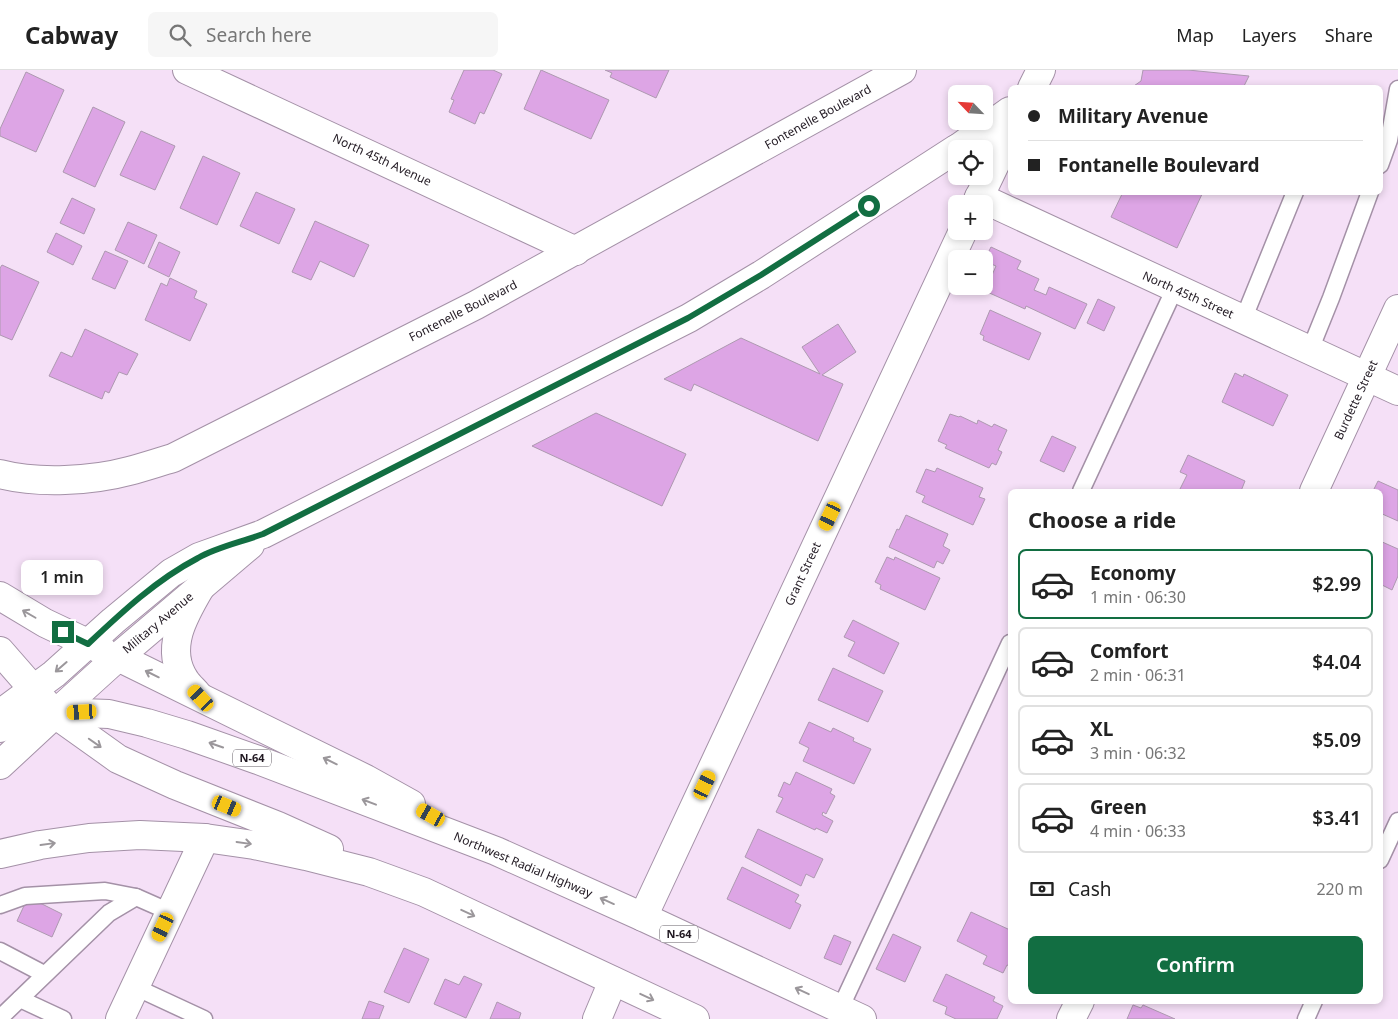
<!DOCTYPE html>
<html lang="en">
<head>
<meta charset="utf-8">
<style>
	:root { --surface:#fff; --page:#f6f6f6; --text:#222; --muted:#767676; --line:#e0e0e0; --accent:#126e42 }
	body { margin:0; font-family:"Noto Sans",sans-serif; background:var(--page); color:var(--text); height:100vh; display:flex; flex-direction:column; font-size:19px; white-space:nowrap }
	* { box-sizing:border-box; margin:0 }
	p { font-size:16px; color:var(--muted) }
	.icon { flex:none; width:28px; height:28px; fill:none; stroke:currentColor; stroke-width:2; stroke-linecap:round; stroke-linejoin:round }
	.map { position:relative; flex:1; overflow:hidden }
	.panel { position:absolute; left:1008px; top:419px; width:375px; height:515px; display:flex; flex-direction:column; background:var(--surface); border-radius:8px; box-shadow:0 2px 8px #0003 }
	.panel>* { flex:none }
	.guide { position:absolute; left:1008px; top:15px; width:375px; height:110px; border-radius:8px; box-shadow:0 2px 8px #0003; display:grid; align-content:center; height:110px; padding:0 20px; background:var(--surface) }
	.needle { width:32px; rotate:295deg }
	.fabs { position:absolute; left:948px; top:15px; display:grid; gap:10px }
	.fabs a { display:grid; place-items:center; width:45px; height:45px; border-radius:8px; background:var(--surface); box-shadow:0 2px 8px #0003; font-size:25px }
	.end { position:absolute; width:22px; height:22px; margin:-11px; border:6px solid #126e42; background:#fff; box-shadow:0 0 0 2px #fff }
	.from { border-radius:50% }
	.bubble { position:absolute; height:35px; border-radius:8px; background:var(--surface); box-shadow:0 2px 8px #0003; font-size:16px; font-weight:600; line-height:35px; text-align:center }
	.car { position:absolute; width:15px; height:30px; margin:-15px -8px; border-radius:6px; box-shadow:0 0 4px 1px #0007; background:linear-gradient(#f5c518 24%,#345 0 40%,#f5c518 0 76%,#345 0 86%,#f5c518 0) }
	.guide b { display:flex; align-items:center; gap:18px; height:48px; font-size:19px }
	.guide b+b { border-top:1px solid var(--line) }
	.guide i { width:12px; height:12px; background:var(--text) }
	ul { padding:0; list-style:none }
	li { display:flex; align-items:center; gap:15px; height:70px; margin:0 10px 8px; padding:0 10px; border:2px solid var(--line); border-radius:8px }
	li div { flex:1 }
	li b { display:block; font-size:19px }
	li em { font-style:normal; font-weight:600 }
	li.on { border-color:var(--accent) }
	li>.icon { width:45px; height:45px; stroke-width:1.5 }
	h2 { padding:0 20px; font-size:22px; line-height:60px }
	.pay { display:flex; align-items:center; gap:12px; height:55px; padding:0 20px; font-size:19px }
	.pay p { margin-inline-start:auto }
	.primary-button { display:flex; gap:10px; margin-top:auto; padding:10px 20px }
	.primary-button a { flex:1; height:58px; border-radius:8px; background:var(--accent); color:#fff; font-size:20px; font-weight:600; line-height:58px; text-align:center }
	header { display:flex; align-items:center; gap:30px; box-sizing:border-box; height:70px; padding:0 25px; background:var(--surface); border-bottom:1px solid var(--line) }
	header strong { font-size:24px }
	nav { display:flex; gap:28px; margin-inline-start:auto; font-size:18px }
	.search { width:350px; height:45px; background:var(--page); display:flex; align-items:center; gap:12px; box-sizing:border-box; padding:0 18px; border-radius:8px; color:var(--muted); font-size:19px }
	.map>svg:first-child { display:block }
	.building { fill:#dda5e5; stroke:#ad99b0 }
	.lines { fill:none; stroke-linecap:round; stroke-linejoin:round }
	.lane-casing { stroke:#a491a7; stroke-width:19 }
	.street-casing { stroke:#a491a7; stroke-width:30 }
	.secondary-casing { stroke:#a491a7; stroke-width:30 }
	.primary-casing { stroke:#a491a7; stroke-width:30 }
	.lane { stroke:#fff; stroke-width:16 }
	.street { stroke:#fff; stroke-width:28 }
	.secondary { stroke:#fff; stroke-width:28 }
	.primary { stroke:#fff; stroke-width:28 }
	.oneway { stroke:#9b979b }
	.route { stroke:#126e42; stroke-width:6 }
	.labels { text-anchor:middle; stroke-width:4.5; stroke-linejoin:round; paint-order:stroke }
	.shield { fill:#fff; stroke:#635d64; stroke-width:1 }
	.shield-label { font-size:11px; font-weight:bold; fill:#201821 }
	.street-label { font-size:12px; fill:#201821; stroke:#fff }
</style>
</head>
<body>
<header>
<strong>Cabway</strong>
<div class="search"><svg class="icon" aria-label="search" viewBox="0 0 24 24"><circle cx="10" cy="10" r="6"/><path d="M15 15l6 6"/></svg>Search here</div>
<nav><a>Map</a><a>Layers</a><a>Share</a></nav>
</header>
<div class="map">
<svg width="1398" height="949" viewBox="0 0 1398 949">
	<rect width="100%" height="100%" fill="#f5e0f7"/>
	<!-- building -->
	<g class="building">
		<polygon points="464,0 493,0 502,4 484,44 480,42 475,54 449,42 454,30 451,29"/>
		<polygon points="541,0 609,30 591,69 524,39"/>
		<polygon points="605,0 669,0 656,28 610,7 612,3"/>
		<polygon points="1143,0 1188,0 1249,6 1243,18 1131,18 1141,11"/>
		<polygon points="26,2 64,20 36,82 0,66 0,59"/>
		<polygon points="93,37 125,52 95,117 63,102"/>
		<polygon points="141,61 175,76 155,120 120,105"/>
		<polygon points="203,86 240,103 217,155 180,138"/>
		<polygon points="256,122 295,139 279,174 240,156"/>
		<polygon points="1123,122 1203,122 1177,178 1111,147"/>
		<polygon points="72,128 95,139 84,164 60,153"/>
		<polygon points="315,151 369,175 354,207 320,191 311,210 292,202"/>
		<polygon points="128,152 157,165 144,194 115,180"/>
		<polygon points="56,163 82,176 73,195 47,182"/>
		<polygon points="159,172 180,182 169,207 148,197"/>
		<polygon points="991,177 1021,191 1017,199 1039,209 1034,220 1046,225 1049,217 1087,234 1075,259 1026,236 1025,239 985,221 996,196 984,191"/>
		<polygon points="105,181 128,191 115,219 92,209"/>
		<polygon points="2,195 39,212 12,270 0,265 0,198"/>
		<polygon points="170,208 197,221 194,228 207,234 190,271 145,250 161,213 167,216"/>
		<polygon points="1098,229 1115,237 1104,261 1087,253"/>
		<polygon points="990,240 1041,263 1029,290 983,270 984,266 980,264"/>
		<polygon points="838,254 856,282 822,305 843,314 818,371 694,314 691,321 664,309 741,268 820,304 802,277"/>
		<polygon points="85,259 138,284 127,305 119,302 109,323 105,321 102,329 49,306 61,282 72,287"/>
		<polygon points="1235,303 1243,307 1244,304 1288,325 1273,356 1222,332"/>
		<polygon points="596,343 686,384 662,436 532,376"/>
		<polygon points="950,344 959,347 960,346 977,354 978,350 992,357 994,354 1007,360 998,380 1002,382 996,395 992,393 989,398 945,378 947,375 938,371"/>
		<polygon points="1052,366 1076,377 1064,402 1040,391"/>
		<polygon points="1188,385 1245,411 1241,421 1179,421 1187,405 1180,402"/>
		<polygon points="937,398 983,418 979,427 985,429 973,455 922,432 925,426 916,422 926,399 935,402"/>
		<polygon points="1378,411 1398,420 1398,451 1380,443 1380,421 1373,421"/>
		<polygon points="906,445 948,464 943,476 950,480 943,494 937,491 934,498 889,477 897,459 899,460"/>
		<polygon points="1380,471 1398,479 1398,506 1392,520 1380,514"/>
		<polygon points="887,487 894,490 895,487 940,508 925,540 880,519 881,515 875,512"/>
		<polygon points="853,550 899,573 884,604 848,586 855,572 844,567"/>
		<polygon points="833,598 883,621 868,652 818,630"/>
		<polygon points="809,652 831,662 833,658 854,668 853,671 871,679 854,714 803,691 809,678 799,673"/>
		<polygon points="796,702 832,719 830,723 835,726 826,744 823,742 822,745 833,751 827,763 816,758 815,760 776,742 783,728 778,726 784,712 790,715"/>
		<polygon points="758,759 823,789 814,808 806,804 801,816 745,787"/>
		<polygon points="742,797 799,825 795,832 801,835 790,859 727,829"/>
		<polygon points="28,827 62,844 52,867 17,851"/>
		<polygon points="971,842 1010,860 1010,896 1007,895 1003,903 983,894 987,886 957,871"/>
		<polygon points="893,864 921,877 905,912 876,899"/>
		<polygon points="834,865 851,872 841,895 824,888"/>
		<polygon points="404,878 429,889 409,933 384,922"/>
		<polygon points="946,904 995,927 993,931 1003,936 997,949 956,949 945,944 947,937 933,931"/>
		<polygon points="464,906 482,914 466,948 434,934 445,909 459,915"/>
		<polygon points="369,931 384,936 379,949 362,949"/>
		<polygon points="497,932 521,943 519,949 490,949"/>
		<polygon points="1133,935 1141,938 1143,935 1175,949 1127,949"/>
	</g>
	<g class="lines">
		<defs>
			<g id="lane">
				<polyline points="1380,95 1389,70 1398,19"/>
				<polyline points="1243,250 1295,122"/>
				<polyline points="1310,280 1331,228 1370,122"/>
				<polyline points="1081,421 1175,218"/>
				<polyline points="1380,790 1398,751"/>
				<polyline points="0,835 25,826 105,821 136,827"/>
				<polyline points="0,881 44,904"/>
				<polyline points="135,917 204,949"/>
				<polyline points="20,929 63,949"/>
				<polyline points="840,939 1010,573"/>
				<polyline points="0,948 109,843 136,827 170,842"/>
				<polyline points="1306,949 1314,931"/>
			</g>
			<g id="street">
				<polyline points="187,0 576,181"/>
				<polyline points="979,127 1398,321"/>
				<polyline points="976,134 1010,63"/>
				<path d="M0,404C38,414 92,411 129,401C144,397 159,392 173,388L476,235L902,0"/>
				<polyline points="1314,421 1398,239"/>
				<polyline points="643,847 963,161"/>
				<polyline points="120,949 205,768"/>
				<polyline points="597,949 613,911"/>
				<polyline points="1071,949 1080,931"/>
			</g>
			<g id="secondary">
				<polyline points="1032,18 1041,0"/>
				<polyline points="957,79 1010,41"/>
				<polyline points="0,526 45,553 102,580"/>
				<polyline points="0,581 55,644 118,587 250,475"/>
				<polyline points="0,644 54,604 113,551 171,503 199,487 263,464 689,248 761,205 956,79"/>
			</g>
			<g id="primary">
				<polyline points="118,587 366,709 411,734"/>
				<path d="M198,625C194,620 188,615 185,610C164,579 184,545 200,518"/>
				<polyline points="0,658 22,651 55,644 82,643 109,644 147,653 187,665 258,690 496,781 643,847 862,949"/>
				<polyline points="0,695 55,644 118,689 175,715 278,756 329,779"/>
				<polyline points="0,784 40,775 89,768 140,765 205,768 254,775 306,786 369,802 424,822 695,949"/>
			</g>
		</defs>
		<!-- lane casing -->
		<use href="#lane" class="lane-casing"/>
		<!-- street casing -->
		<use href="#street" class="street-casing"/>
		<!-- secondary casing -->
		<use href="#secondary" class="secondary-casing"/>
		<!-- primary casing -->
		<use href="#primary" class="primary-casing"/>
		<!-- lane -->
		<use href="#lane" class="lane"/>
		<!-- street -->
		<use href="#street" class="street"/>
		<!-- secondary -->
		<use href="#secondary" class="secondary"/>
		<!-- primary -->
		<use href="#primary" class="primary"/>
	</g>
	<!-- one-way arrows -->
	<defs><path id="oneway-shaft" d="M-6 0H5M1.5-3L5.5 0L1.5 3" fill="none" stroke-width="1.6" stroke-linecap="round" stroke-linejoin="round" transform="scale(1.25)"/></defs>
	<g class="oneway">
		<use href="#oneway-shaft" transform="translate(29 544) rotate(-150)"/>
		<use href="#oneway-shaft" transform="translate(61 597) rotate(139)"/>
		<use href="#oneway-shaft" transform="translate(152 604) rotate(-154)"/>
		<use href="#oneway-shaft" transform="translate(95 673) rotate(35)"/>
		<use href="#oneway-shaft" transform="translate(216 675) rotate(-161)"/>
		<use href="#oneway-shaft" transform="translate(330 691) rotate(-154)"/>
		<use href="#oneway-shaft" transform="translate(369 732) rotate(-159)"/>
		<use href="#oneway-shaft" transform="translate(244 773) rotate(8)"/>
		<use href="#oneway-shaft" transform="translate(48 774) rotate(-8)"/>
		<use href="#oneway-shaft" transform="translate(607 831) rotate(-156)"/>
		<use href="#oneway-shaft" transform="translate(468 843) rotate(25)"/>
		<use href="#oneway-shaft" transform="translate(802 921) rotate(-155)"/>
		<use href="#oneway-shaft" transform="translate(647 927) rotate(25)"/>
	</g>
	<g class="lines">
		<!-- route -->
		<path class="route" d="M63,562L88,574C122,542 156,510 198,488C217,477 242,472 263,464L688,248L761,205L869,136"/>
	</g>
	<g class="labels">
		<!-- shield labels -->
		<g class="shield">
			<rect x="233" y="679.5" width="38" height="17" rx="4"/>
			<rect x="660" y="855.5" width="38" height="17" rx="4"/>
		</g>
		<g class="shield-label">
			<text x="252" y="692">N-64</text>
			<text x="679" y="868">N-64</text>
		</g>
		<!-- street labels -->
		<g class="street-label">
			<text transform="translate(818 47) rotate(-29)" y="4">Fontenelle Boulevard</text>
			<text transform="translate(382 90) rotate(25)" y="4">North 45th Avenue</text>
			<text transform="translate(1188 225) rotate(24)" y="4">North 45th Street</text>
			<text transform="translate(463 241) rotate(-27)" y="4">Fontenelle Boulevard</text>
			<text transform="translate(1356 330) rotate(-65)" y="4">Burdette Street</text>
			<text transform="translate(803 504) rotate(-65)" y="4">Grant Street</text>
			<text transform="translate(158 553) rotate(-40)" y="4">Military Avenue</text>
			<text transform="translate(523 795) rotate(23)" y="4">Northwest Radial Highway</text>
		</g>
	</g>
</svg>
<div class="fabs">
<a><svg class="needle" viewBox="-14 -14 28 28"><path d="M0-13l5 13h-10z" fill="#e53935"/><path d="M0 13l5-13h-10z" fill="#767676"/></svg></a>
<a><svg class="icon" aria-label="locate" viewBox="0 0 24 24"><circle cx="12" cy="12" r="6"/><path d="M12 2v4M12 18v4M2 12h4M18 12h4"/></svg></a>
<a>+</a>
<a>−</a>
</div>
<i class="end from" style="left:869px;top:136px"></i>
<i class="end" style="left:63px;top:562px"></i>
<div class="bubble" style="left:21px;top:490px;width:82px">1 min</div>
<i class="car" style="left:830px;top:446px;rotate:205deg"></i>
<i class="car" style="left:201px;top:628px;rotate:317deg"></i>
<i class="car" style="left:82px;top:642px;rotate:267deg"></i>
<i class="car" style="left:705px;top:715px;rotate:25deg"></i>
<i class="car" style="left:227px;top:736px;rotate:112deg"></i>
<i class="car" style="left:431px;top:745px;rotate:299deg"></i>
<i class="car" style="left:163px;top:857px;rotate:205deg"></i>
<div class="guide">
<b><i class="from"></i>Military Avenue</b>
<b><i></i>Fontanelle Boulevard</b>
</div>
<section class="panel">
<h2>Choose a ride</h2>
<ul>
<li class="on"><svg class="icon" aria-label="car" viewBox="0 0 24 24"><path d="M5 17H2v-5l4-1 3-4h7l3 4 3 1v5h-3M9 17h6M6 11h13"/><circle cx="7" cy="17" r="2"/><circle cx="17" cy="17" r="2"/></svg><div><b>Economy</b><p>1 min · 06:30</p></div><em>$2.99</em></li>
<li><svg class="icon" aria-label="car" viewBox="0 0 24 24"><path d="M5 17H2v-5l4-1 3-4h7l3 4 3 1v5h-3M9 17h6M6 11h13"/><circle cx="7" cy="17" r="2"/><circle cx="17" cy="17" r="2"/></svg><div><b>Comfort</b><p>2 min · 06:31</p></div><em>$4.04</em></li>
<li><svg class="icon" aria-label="car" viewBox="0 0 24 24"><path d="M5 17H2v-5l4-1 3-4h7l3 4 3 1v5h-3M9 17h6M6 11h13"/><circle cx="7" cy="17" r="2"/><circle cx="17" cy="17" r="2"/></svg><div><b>XL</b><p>3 min · 06:32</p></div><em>$5.09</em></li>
<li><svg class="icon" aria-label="car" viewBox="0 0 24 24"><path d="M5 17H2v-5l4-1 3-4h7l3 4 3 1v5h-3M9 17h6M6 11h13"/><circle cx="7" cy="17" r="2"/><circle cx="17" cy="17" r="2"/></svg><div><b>Green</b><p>4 min · 06:33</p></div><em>$3.41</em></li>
</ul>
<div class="pay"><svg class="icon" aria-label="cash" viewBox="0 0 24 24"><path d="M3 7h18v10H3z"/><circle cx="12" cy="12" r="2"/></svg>Cash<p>220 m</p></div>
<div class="primary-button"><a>Confirm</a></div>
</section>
</div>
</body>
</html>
